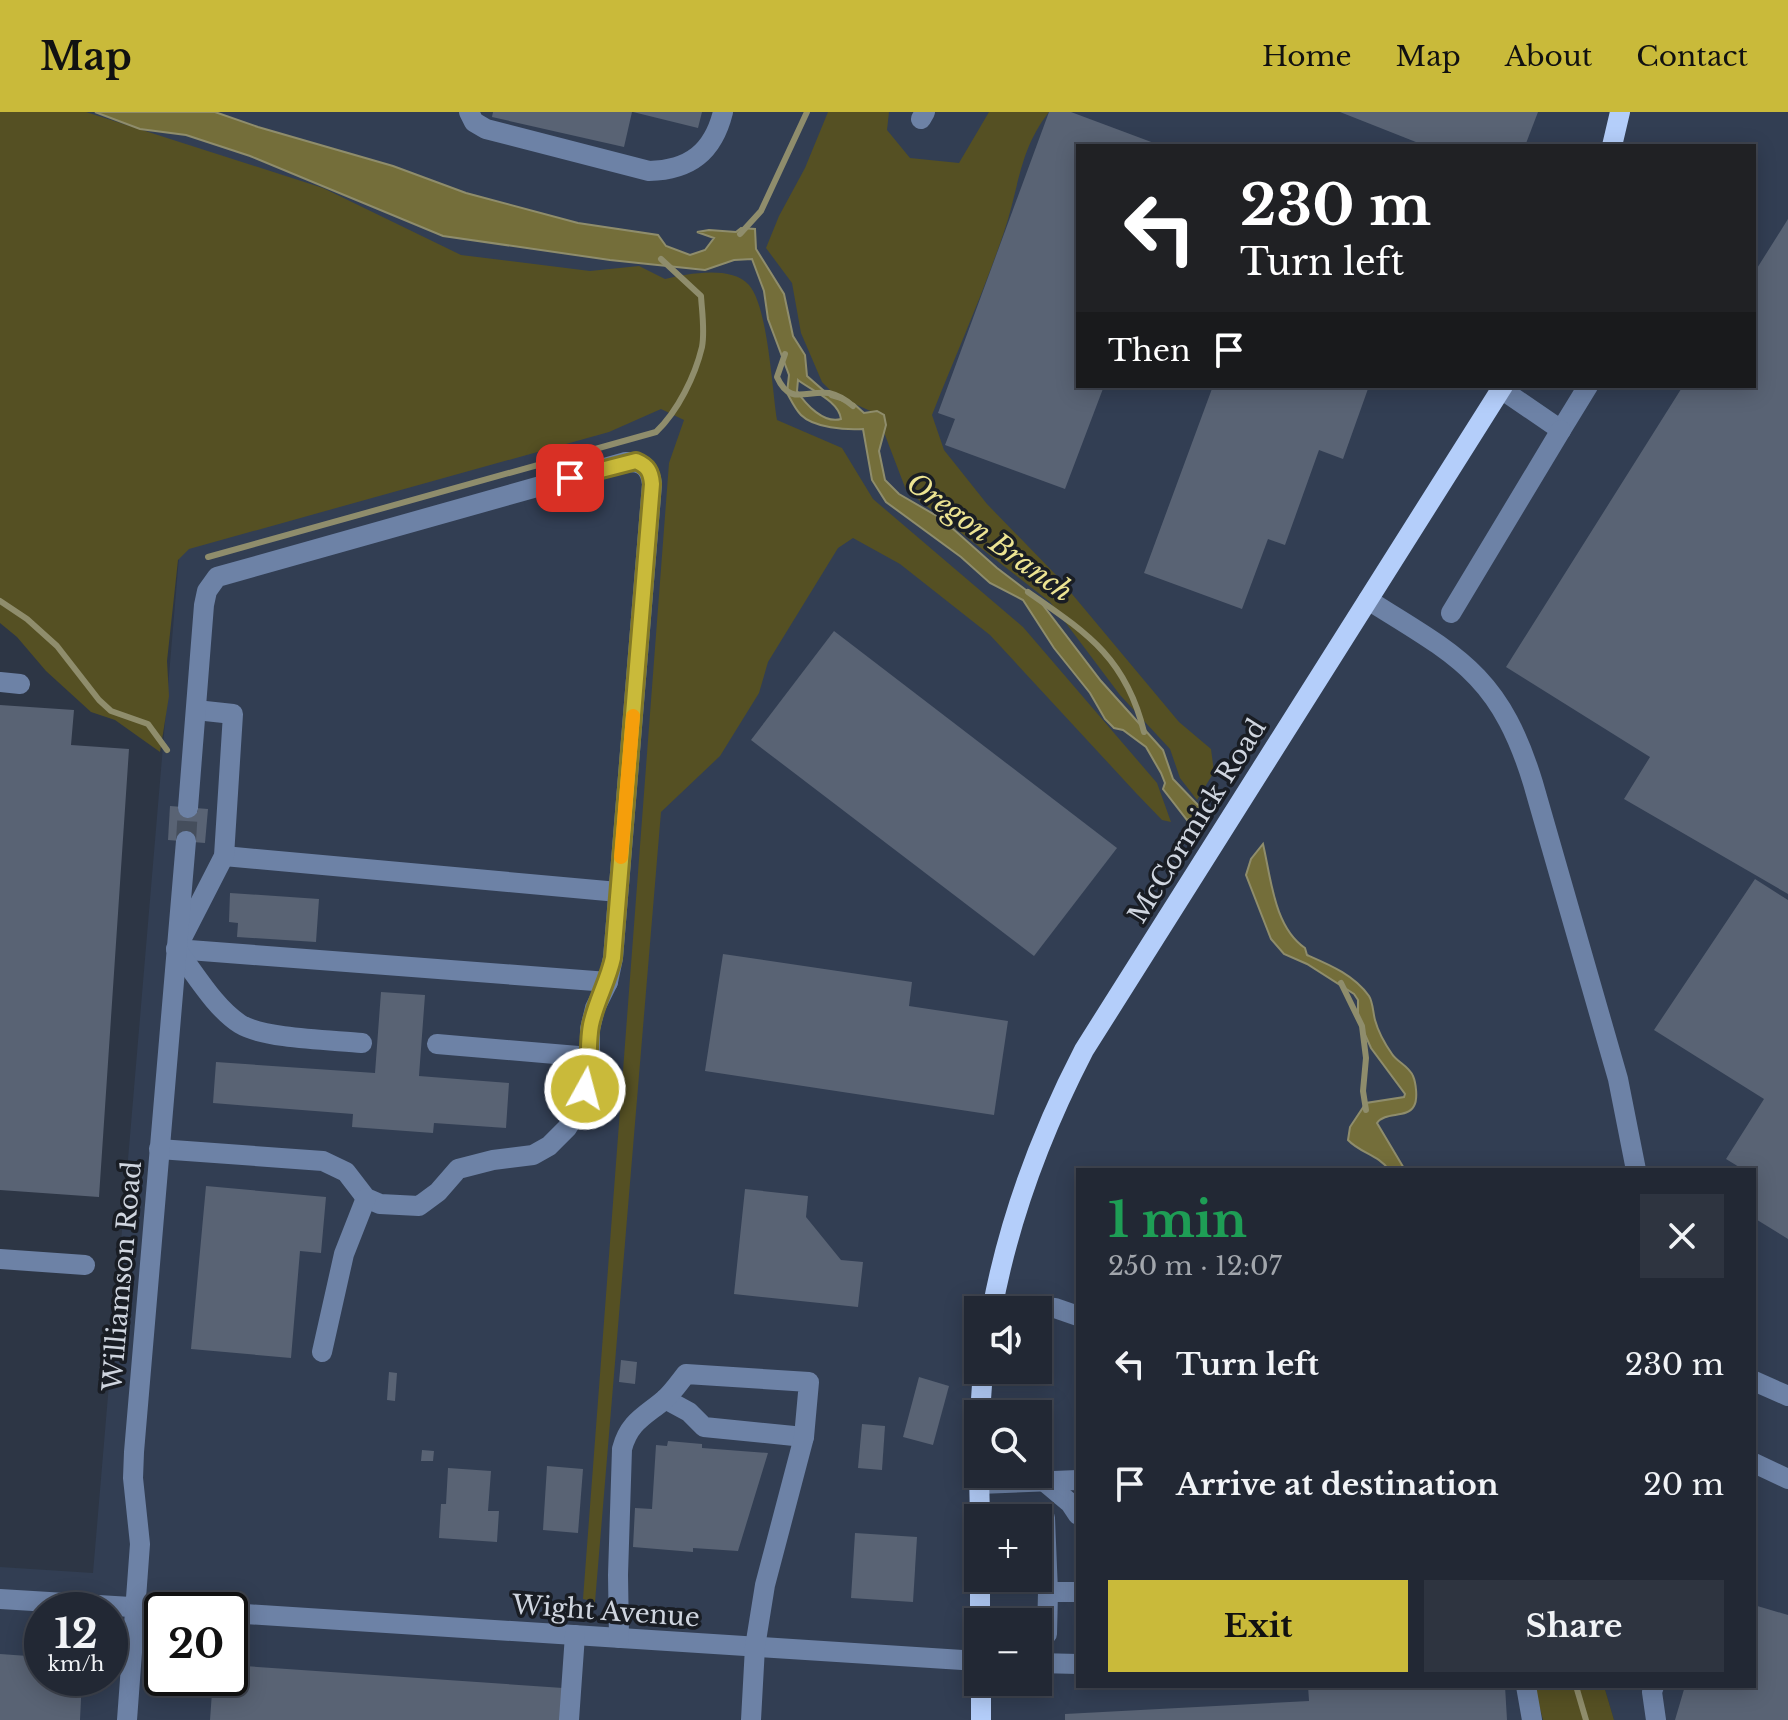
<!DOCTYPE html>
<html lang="en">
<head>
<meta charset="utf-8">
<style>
  :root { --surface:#222834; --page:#2e3440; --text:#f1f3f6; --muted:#a2a6ac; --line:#3f444f; --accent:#c9ba3a }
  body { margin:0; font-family:"Libre Baskerville",serif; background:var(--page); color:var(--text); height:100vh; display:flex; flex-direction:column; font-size:30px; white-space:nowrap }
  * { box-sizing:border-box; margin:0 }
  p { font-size:26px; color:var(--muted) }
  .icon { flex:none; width:44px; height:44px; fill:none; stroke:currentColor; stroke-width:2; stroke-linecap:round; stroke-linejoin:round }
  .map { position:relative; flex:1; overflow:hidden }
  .side { position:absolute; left:1076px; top:1056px; width:680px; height:520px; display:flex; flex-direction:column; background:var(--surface); border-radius:0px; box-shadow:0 4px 20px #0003,0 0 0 2px var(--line) }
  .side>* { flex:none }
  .top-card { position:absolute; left:1076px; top:32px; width:680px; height:244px; border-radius:0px; box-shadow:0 4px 20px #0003,0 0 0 2px var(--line); background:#202124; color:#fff; overflow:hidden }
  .tools { position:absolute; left:964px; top:1184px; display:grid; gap:16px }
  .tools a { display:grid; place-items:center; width:88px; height:88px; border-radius:0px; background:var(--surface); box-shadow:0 4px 20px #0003,0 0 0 2px var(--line); font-size:40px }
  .speed { position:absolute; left:24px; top:1480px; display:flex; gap:16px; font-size:40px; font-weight:700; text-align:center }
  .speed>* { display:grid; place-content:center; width:104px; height:104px; border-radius:50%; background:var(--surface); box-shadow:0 4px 20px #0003,0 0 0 2px var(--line); line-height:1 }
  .speed small { font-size:20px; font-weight:400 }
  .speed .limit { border:4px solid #111; border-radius:12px; background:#fff; color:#111 }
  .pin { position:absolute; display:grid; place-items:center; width:68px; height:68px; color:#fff; margin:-34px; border-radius:16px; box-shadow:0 4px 12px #0006 }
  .me { position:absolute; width:88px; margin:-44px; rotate:7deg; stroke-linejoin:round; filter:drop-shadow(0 0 6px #0008) }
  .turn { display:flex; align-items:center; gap:28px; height:168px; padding:0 32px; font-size:36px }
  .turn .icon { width:104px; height:104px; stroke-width:2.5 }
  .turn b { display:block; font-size:56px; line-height:68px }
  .then { display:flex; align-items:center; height:76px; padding:0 32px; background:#0003; gap:16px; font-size:30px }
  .round { display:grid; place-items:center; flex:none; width:84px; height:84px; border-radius:0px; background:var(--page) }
  .overview { display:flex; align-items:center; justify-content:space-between; height:136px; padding:0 32px }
  h1 { font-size:48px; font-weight:800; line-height:60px; color:#1e9e55 }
  .cta { display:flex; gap:16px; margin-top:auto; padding:16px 32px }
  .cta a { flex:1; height:92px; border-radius:0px; background:var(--accent); color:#111; font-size:32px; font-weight:800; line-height:92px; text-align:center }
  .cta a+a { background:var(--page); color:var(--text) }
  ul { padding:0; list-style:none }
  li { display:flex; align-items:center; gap:24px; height:120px; padding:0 32px }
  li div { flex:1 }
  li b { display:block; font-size:30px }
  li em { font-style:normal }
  header { display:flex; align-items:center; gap:48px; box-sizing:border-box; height:112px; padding:0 40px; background:var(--accent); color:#111 }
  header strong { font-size:38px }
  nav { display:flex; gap:44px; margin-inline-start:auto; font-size:28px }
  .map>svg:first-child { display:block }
  .built { fill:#323e53; fill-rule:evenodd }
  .green { fill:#555023 }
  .water { fill:#746e3a; stroke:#8f8d6c; stroke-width:2; fill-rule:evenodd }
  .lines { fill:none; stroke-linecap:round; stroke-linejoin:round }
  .stream { stroke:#8f8d6c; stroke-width:6 }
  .building { fill:#596374 }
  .minor-tunnel { stroke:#454e5c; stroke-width:20; stroke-dasharray:20 10; stroke-linecap:butt }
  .minor { stroke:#6d82a6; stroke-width:20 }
  .major { stroke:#b4cefa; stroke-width:20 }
  .route-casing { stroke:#837926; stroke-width:20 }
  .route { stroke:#c9ba3a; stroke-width:14 }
  .slow { stroke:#f59e0b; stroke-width:14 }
  .labels { text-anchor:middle; stroke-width:7; stroke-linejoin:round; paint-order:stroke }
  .street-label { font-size:26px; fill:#cfd5df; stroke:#191d24 }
  .water-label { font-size:28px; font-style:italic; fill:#ede492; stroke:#191d24 }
</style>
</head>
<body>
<header>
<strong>Map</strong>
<nav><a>Home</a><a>Map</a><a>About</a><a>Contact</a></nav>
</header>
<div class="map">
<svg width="1788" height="1608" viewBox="0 0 1788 1608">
  <rect width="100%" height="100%" fill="#2d3645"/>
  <path class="built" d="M0,0H1788V1608H1614L1604,1574H1754V1058H1078V1574H1534L1543,1608H0V1455L93,1461L179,445ZM1078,34H1754V274H1078ZM978,1198H1038V1258H978ZM978,1302H1038V1362H978ZM978,1406H1038V1466H978ZM42,1498H110V1566H42ZM162,1498H230V1566H162ZM978,1510H1038V1570H978Z"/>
  <g class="green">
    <path d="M0,0H86L323,76L461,143L590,159L639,154L665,167C687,162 731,153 749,173C768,195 772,277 777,308L842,336L873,387L1023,515L1157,671L1171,710L1162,708L1136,681L990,523L900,452L853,426L838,436L768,550L759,581L720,644L661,700L595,1490L583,1487L669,351L684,308L661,297L609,320L189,437L178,448L167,549L169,584L160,640L115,608L91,600L46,559L17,525L0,511Z"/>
    <path d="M828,0H889L887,18L910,46L959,51L989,0H1049C1019,38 1019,76 1004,120C983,182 956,242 932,303L944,338L987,392L1057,464L1179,610L1211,637L1214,660L1197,688L1180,666L1170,637L1120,583L1050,490L906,378L877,302L835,283L822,270L801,221L792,171L766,136L779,104L805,56Z"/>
    <path d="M1534,1574H1604L1614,1608H1543Z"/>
  </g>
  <g class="water">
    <path d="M95,0H215L258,15L393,54L466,81L578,111L658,123L666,134L690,143L705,138L714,126L697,120L709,118L736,120L741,116L755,117L756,137L784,182L793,224L805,243L807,264L831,285L854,292L864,301L877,299L884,303L886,313L879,339L885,368L899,382L942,407L997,456L1039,488L1101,569L1163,638L1173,667L1199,694L1197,704L1187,708L1163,677L1165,671L1161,661L1146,635L1123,618L1114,616L1105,607L1090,581L1054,536L1023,488L990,471L961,445L886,390L872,368L863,317C846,318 814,316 801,303C795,297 791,288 787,281L789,263L768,207L764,179L752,147L734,148L705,158L610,148L443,124L250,44L186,23L140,17ZM798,268C812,279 839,289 841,307C824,312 806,293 797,279Z"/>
    <path d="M1263,732C1271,766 1274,815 1305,836L1307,843C1330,853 1354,863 1369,884C1373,890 1373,901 1375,908C1378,919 1385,932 1392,942C1397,950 1409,954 1413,964C1416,971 1418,987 1414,994C1407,1007 1385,999 1377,1011L1405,1058H1389C1379,1043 1360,1041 1348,1028L1350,1015L1366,991L1404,985L1405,982L1371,936L1358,907V888L1354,882L1307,852L1284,842L1271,827L1246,763L1251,747Z"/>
  </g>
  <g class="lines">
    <g class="stream">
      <path d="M740,122L761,99L807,0"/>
      <path d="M785,242L777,265C790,294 806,278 829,281C838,283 846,288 853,294"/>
      <path d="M208,445L656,320C678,299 695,264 702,235C705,219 702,200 701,184L661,147"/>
      <path d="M1028,480C1087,521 1126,546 1144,620"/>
      <path d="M0,489L27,507L57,534L99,588L111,599L148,612L167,638"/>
      <path d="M1341,871L1362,914L1366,946L1363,979L1366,998"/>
      <path d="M1576,1574L1586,1608"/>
    </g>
  </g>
  <g class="building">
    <path d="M493,0H632L624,35L492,5Z"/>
    <path d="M633,0H702L698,16Z"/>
    <path d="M1049,0H1071L1162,34H1078V274H1104L1065,377L945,333L955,307L938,301Z"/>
    <path d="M1340,0H1538L1525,34H1426Z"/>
    <path d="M1788,107V782L1624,687L1650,645L1506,555L1683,274H1754V161Z"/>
    <path d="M1213,274H1369L1343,347L1319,338L1285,433L1268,427L1242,497L1144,461Z"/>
    <path d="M834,519L1117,736L1034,844L751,628Z"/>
    <path d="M0,593L74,598L71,633L129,637L99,1085L0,1078Z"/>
    <path d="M170,694L208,697L205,731L168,728Z"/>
    <path d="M1755,767L1788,788V1127L1754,1106V1058H1744L1726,1047L1764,987L1654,918Z"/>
    <path d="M230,781L319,787L316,830L237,825L238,811L229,810Z"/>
    <path d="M723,842L912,870L909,894L1008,909L994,1003L705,959Z"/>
    <path d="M381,880L425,883L419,964L509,971L506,1016L434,1011L433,1021L352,1015L353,1002L213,991L216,950L375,961Z"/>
    <path d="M206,1074L326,1085L321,1141L300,1139L291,1246L191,1237Z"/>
    <path d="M745,1077L808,1084L806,1105L841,1148L863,1150L858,1195L734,1182Z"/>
    <path d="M621,1248L637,1250L635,1272L619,1270Z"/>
    <path d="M389,1260L397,1261L395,1289L387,1288Z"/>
    <path d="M919,1265L949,1274L933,1333L903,1325Z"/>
    <path d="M862,1312L885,1314L882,1358L858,1356Z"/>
    <path d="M668,1329L702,1332V1336L768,1341L738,1439L693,1436V1440L633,1435L635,1396L652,1397L656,1333L667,1334Z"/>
    <path d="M422,1338L434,1339L433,1349H421Z"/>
    <path d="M547,1354L583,1357L578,1421L543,1418Z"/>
    <path d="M448,1356L491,1359L488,1399H499L497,1430L439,1426L441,1392H446Z"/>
    <path d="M855,1421L917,1425L913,1490L851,1486Z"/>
    <path d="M1754,1493L1788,1503V1608H1675L1685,1574H1754Z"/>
    <path d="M0,1542L42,1545V1566H82L80,1608H0Z"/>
    <path d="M230,1553L563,1576L561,1608H210L213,1566H230Z"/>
    <path d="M1308,1574H1505L1507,1608H1065V1602L1309,1589Z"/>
  </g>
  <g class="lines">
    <path class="minor-tunnel" d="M186,729L188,696"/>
    <g class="minor">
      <path d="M469,0L474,10L486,17L649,59C690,58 713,40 723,0"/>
      <path d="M921,7L925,0"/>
      <path d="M1501,277L1561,318L1588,274"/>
      <path d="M1368,488C1458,544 1500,563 1533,671L1618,967L1636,1058"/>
      <path d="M1451,501L1561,318"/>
      <path d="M0,570L20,572"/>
      <path d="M224,744L618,780"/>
      <path d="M182,826L224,744L233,602L196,598"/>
      <path d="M176,837L608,870"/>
      <path d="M176,837C195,861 214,895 240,912C264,927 332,928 362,931"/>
      <path d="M437,932L590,945"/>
      <path d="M159,1037L323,1049L346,1060L366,1086L380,1092L419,1094L438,1080L458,1057L493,1048L533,1043L549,1034L567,1016L580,995L590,958V917L595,896L608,870L613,846L652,372C650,356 643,349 626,350L217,465L207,479L204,493L188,696"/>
      <path d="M0,1147L85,1153"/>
      <path d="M993,1192L1055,1196L1078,1204"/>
      <path d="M322,1240L344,1142L366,1086"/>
      <path d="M1754,1269L1788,1284"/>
      <path d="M665,1287L689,1300L704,1315L804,1325"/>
      <path d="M1754,1351L1788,1367"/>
      <path d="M1045,1370L1070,1391L1078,1403"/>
      <path d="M979,1372L1078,1368"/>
      <path d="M1045,1406L1048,1480"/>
      <path d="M0,1487L180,1498"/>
      <path d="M230,1501L978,1549"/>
      <path d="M1047,1522L1048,1480H1078"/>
      <path d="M619,1526L618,1463L622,1337C629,1310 645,1304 664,1288C672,1281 679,1271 686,1262L809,1270L804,1325L765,1473L755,1535L751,1608"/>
      <path d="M1038,1551L1078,1552"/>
      <path d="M1526,1574L1532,1608"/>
      <path d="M1654,1574L1652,1580L1656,1608"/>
      <path d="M127,1608L140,1432L133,1366L134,1340L186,729"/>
      <path d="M569,1608L575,1523"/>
    </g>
    <g class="major">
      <path d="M1612,34L1620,0"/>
      <path d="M992,1198C1009,1106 1041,1021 1084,938L1503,274"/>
      <path d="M980,1302L983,1258"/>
      <path d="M979,1362L980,1406"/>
      <path d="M980,1466V1510"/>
      <path d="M981,1570V1608"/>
    </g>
  </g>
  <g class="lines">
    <defs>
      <path id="route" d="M570,366L636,349C648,354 651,360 652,372L613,846C608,869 596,889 591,913C587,934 591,955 585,977"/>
    </defs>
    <use href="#route" class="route-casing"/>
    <use href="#route" class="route"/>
    <path class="slow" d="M621,745L633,604"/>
  </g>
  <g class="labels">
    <g class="street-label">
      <text transform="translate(1197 709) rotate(-58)" y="9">McCormick Road</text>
      <text transform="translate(122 1164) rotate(-85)" y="9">Williamson Road</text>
      <text transform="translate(606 1499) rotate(4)" y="9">Wight Avenue</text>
    </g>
    <g class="water-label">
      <text transform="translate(990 425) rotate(36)" y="10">Oregon Branch</text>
    </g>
  </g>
</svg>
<div class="tools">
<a><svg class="icon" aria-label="sound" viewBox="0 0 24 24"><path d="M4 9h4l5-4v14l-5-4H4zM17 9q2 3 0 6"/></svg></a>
<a><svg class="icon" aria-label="search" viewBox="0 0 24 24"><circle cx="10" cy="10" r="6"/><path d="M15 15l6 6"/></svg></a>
<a>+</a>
<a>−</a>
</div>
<div class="speed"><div>12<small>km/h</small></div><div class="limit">20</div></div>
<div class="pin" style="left:570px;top:366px;background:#d93025"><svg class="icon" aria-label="arrive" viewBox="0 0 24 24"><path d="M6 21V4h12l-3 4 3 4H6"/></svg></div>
<svg class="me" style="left:585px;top:977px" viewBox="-20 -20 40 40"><circle r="17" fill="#c9ba3a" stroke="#fff" stroke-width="3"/><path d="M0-11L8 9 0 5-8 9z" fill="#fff"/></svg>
<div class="top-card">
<div class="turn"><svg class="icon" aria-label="left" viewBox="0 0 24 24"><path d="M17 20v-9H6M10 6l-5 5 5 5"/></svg><div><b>230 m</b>Turn left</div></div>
<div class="then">Then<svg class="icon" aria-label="arrive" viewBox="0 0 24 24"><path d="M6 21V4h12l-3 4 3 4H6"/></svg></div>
</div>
<section class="side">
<div class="overview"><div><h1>1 min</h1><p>250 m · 12:07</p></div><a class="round"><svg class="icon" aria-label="close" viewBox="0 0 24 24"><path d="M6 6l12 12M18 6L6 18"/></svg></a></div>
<ul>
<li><svg class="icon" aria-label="left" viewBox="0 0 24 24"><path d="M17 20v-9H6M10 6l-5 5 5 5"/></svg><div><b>Turn left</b></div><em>230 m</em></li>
<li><svg class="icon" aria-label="arrive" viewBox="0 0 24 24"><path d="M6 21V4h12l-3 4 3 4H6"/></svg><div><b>Arrive at destination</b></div><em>20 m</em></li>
</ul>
<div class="cta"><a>Exit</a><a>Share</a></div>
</section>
</div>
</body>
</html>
